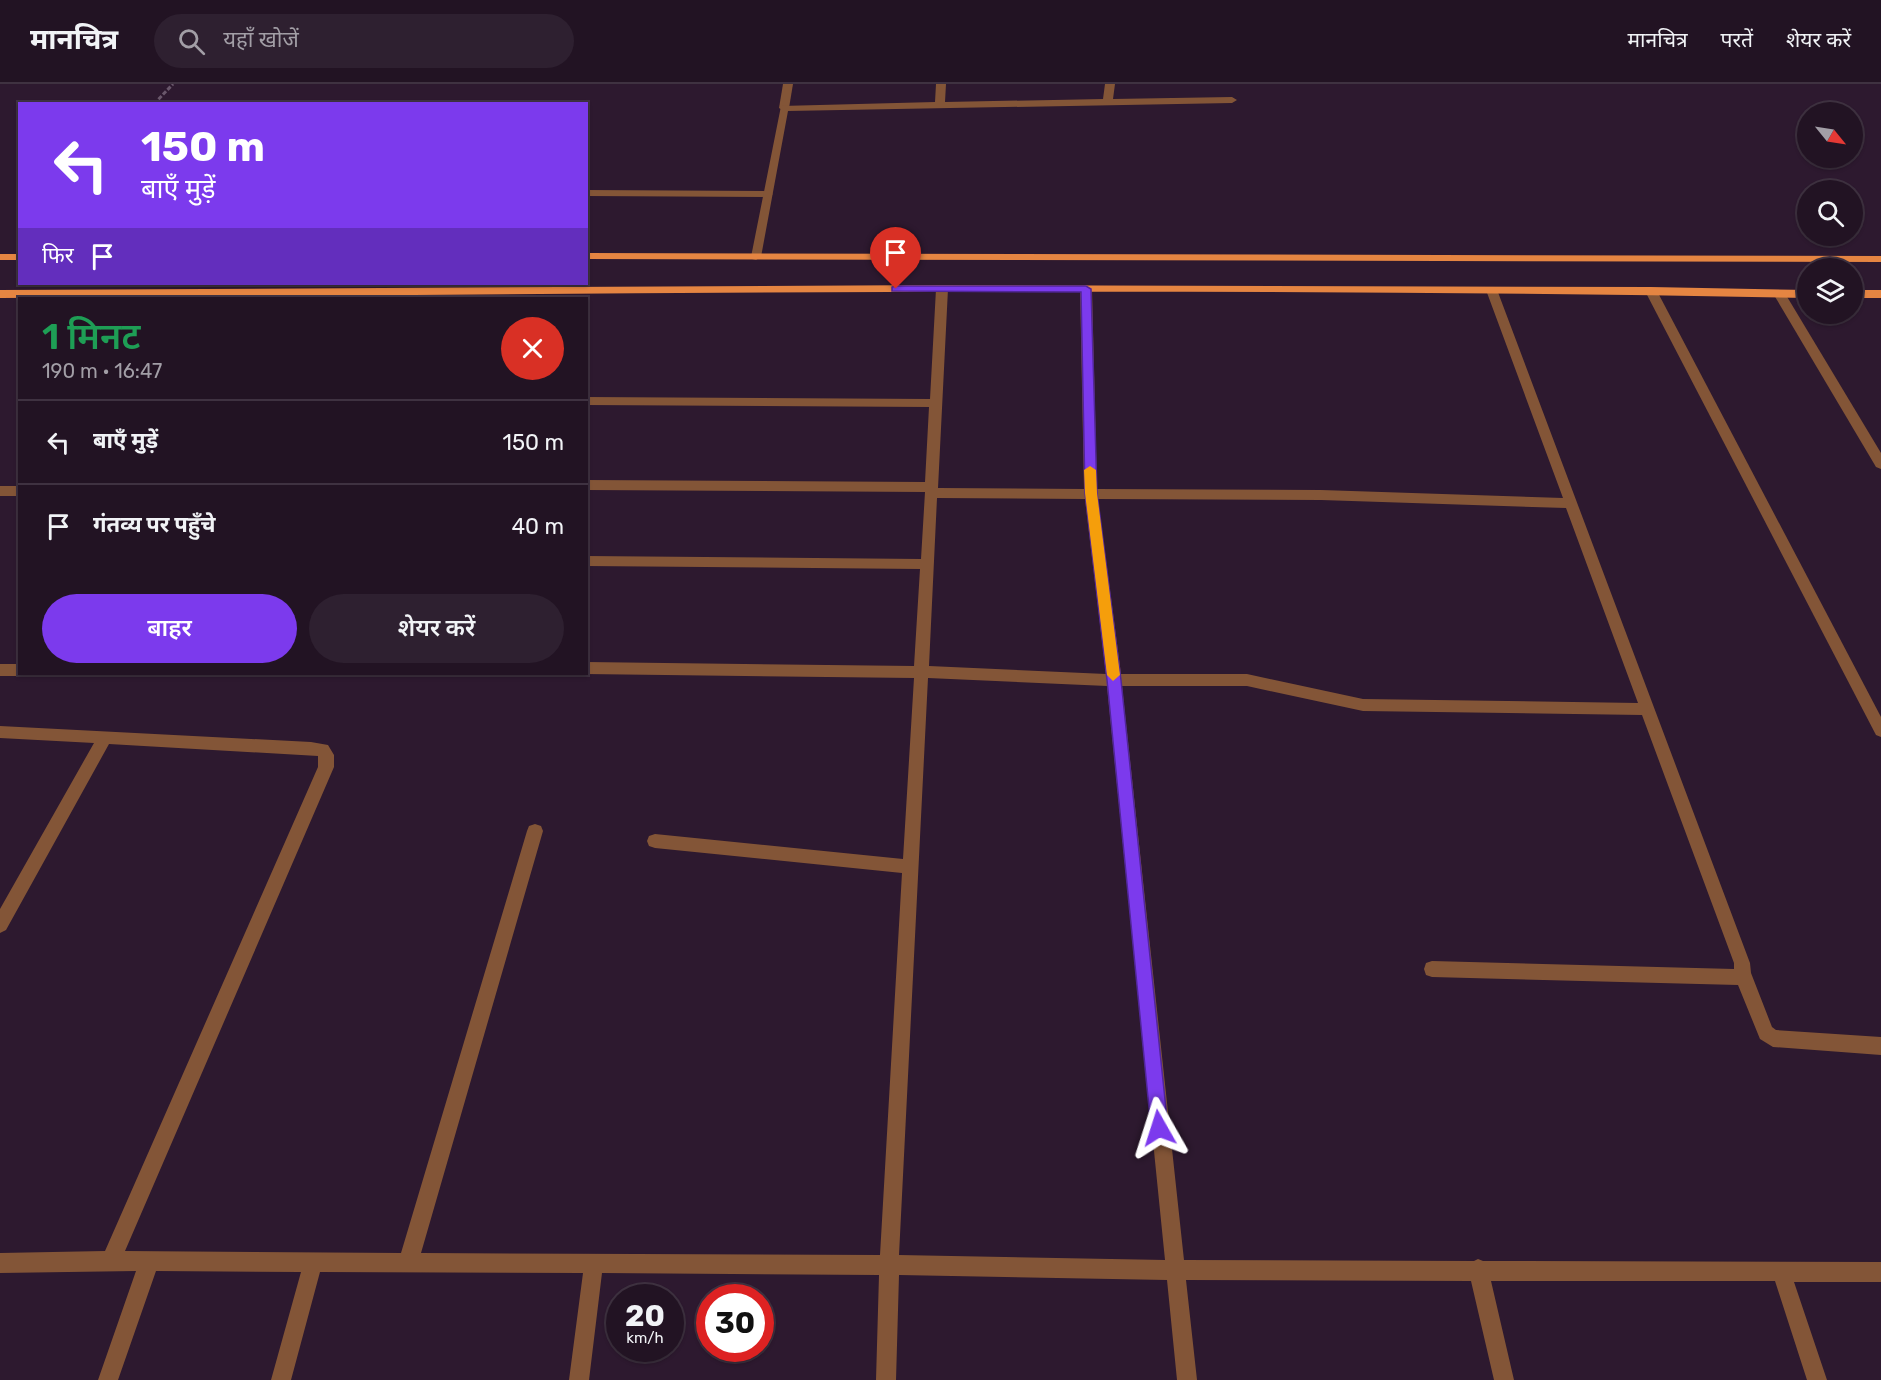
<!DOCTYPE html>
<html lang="hi">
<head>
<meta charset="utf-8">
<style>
  :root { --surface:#221323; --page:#2e2030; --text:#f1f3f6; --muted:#a29ea6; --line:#3f3241; --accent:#7c3aed }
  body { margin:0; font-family:Rubik,"Noto Sans Devanagari",sans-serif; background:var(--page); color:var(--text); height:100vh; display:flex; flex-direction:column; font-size:22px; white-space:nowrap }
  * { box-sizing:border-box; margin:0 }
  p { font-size:20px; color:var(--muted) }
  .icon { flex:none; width:33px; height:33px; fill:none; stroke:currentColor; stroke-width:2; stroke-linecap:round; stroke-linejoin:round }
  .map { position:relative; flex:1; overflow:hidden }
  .side { position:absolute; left:18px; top:213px; width:570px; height:378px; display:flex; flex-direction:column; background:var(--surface); border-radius:0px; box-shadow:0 2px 4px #0004,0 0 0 2px var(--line) }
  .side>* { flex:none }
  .top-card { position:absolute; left:18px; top:18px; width:570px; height:183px; border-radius:0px; box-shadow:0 2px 4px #0004,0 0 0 2px var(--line); background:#7c3aed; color:#fff; overflow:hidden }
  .needle { width:39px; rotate:120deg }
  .fabs { position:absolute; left:1797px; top:18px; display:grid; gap:12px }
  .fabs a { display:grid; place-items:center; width:66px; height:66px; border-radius:50%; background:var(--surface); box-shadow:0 2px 4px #0004,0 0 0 2px var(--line); font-size:30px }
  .speed { position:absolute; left:606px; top:1200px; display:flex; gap:12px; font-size:30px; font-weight:700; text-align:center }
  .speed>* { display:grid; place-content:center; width:78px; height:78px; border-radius:50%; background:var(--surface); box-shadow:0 2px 4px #0004,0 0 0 2px var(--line); line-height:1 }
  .speed small { font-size:15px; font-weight:400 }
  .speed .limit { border:9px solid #d22; background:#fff; color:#111 }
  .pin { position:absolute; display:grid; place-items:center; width:51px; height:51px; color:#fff; margin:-62px -26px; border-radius:50% 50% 50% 0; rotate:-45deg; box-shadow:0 0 6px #0007 }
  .pin .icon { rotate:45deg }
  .me { position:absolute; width:66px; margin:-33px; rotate:354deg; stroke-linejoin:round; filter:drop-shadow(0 0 4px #0008) }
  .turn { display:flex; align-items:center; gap:21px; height:126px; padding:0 24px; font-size:27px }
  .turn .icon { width:78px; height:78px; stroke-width:2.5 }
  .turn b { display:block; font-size:42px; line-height:51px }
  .then { display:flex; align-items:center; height:57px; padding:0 24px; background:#0003; gap:12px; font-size:22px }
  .round { display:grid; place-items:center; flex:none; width:63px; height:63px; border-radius:32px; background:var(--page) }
  .head { display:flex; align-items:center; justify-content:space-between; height:102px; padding:0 24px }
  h1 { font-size:36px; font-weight:600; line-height:45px; color:#1e9e55 }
  .action { display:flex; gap:12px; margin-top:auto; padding:12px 24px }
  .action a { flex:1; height:69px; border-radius:36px; background:var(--accent); color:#fff; font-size:24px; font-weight:600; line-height:69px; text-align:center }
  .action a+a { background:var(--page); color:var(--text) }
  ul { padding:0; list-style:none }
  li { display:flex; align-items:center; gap:18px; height:84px; padding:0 24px; border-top:2px solid var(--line) }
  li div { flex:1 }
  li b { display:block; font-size:22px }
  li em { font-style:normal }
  header { display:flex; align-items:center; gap:36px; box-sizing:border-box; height:84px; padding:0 30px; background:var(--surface); border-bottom:2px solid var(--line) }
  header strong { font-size:28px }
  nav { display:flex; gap:33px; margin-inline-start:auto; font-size:21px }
  .search { width:420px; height:54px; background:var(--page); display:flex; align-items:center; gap:15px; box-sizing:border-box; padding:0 21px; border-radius:33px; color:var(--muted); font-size:22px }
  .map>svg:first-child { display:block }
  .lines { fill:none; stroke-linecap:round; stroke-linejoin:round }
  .path { stroke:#69576b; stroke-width:3; stroke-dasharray:4.5 2; stroke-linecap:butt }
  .lane { fill:#835537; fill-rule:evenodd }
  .street { fill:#835537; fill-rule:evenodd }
  .primary { fill:#e58542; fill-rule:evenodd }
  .route { fill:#7c3aed; stroke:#51269a; stroke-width:1.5 }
  .slow { fill:#f59e0b }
</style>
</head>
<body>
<header>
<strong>मानचित्र</strong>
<div class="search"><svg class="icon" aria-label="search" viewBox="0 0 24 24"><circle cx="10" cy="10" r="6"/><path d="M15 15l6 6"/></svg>यहाँ खोजें</div>
<nav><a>मानचित्र</a><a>परतें</a><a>शेयर करें</a></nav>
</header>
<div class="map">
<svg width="1881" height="1296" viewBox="0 0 1881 1296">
  <rect width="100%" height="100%" fill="#2d192f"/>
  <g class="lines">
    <path class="path" d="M154,20L173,0"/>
    <g class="lane">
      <path d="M783,0H793L789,24L784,27L779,24Z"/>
      <path d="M586,106L768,107L773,110L768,113L586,112Z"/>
    </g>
    <g class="street">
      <path d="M936,0H946L945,18L1103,15L1105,0H1115L1113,15L1232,13L1237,16L1232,19L788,27L761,173L756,176L752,175L751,173L781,22L935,18Z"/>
      <path d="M942,201L948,205L938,404L1084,405L1080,205L1086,201L1092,205L1097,405L1321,406L1563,414L1486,206L1488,203H1496L1750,879L1751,889L1772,943L1776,946L1881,953V971L1773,963L1760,955L1738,901L1432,893L1426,891L1424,885L1426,879L1432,877L1734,885V879L1642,631L1363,627L1247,602H1122L1184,1176L1474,1177L1478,1175L1483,1177L1881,1178V1198H1794L1827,1296H1807L1775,1197H1491L1514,1296H1494L1471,1197L1186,1196L1197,1296H1177L1167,1196L899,1191L896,1296H876L879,1191L602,1189L589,1296H569L583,1189L320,1188L291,1296H271L301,1188L156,1187L118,1296H98L136,1187L0,1189V1169L105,1167L318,683V672L109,660L6,846L0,849V825L94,659L0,654V642L311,658L328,661L334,671V683L125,1167L401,1169L527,747L529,742L535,740L541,742L543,747L421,1169L880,1171L902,789L655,764L649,762L647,757L649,752L655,750L903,775L914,594L585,590L586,578L914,582L920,485L586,482V472L921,475L925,408L586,406V396L925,398L929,323L586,321V313L930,315L936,205ZM937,414L1085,415L1106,590L929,582ZM1098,415L1321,416L1566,424L1638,619L1363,615L1247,590H1121ZM928,594L1107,602L1165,1176L899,1171Z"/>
      <path d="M1651,203L1657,207L1881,633V653L1876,651L1645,207Z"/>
      <path d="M1780,207L1786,211L1881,369V385L1876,383L1774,211Z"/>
      <rect x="0" y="402" width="20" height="10"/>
      <path d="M0,580H20V590H25L20,592H0Z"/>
    </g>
    <g class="primary">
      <path d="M586,169L1881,172V178L586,175Z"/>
      <rect x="0" y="170" width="20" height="6"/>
      <path d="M942,201L1651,203L1808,206V214C1205,202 602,210 0,214V206Z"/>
      <rect x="1852" y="206" width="29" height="8"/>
    </g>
  </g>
  <path class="route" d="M896,202H1086L1091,205L1097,409L1121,596L1168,1044L1165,1050L1159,1053L1153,1050L1151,1044L1107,596L1085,409L1081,208L892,207V203Z"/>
  <path class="slow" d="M1090,382L1096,386L1097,409L1120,591L1113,597L1107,591L1085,409L1084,386Z"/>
</svg>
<div class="fabs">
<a><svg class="needle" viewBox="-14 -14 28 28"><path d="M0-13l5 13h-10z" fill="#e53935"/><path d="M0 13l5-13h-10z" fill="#a29ea6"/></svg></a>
<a><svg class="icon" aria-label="search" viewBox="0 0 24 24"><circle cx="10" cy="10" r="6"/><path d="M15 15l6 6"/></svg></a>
<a><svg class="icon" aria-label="layers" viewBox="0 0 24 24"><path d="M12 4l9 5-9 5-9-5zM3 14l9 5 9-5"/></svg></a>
</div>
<div class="speed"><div>20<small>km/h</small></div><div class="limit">30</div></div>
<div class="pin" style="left:896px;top:205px;background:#d93025"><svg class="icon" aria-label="arrive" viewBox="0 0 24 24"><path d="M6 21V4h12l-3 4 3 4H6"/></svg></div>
<svg class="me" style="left:1159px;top:1044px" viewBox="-20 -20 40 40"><path d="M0-17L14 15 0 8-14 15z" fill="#7c3aed" stroke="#fff" stroke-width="4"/></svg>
<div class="top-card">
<div class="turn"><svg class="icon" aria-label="left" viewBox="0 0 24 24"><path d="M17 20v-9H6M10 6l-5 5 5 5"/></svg><div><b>150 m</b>बाएँ मुड़ें</div></div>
<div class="then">फिर<svg class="icon" aria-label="arrive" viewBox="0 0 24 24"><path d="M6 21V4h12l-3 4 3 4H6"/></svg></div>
</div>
<section class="side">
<div class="head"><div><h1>1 मिनट</h1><p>190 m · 16:47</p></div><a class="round" style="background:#d93025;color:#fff"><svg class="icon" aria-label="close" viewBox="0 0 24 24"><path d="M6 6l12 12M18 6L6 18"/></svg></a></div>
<ul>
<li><svg class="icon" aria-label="left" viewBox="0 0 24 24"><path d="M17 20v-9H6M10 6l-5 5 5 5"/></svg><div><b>बाएँ मुड़ें</b></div><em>150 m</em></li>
<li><svg class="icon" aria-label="arrive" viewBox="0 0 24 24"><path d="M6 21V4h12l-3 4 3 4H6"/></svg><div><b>गंतव्य पर पहुँचे</b></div><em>40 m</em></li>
</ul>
<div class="action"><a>बाहर</a><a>शेयर करें</a></div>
</section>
</div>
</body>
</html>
